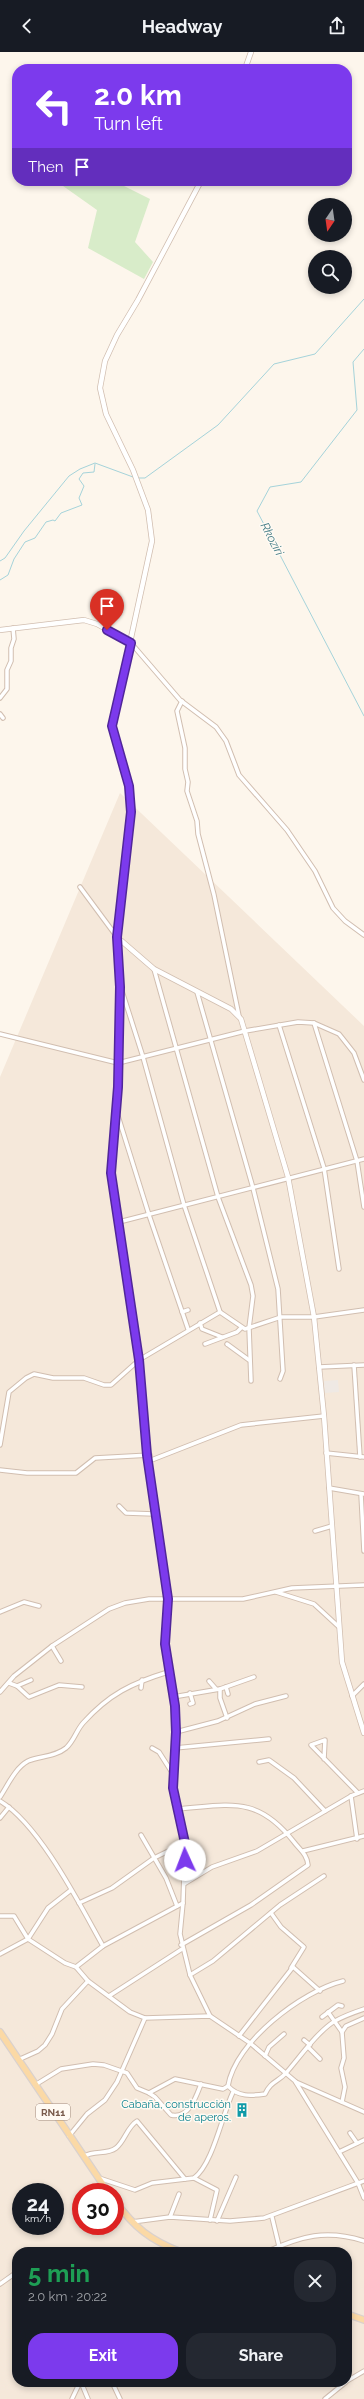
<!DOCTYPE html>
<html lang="en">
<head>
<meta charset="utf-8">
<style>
  :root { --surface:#171b24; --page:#242831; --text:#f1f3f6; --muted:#9ea1a6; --accent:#7c3aed }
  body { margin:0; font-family:Raleway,sans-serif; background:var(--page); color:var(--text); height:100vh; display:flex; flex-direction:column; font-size:15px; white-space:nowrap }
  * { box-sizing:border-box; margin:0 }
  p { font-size:13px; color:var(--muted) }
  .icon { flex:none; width:22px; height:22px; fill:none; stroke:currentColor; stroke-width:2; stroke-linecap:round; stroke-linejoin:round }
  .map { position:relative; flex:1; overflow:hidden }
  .drawer { position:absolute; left:12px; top:2195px; width:340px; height:140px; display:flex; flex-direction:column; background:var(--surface); border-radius:16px; box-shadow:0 2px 6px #0003 }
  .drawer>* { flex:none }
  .top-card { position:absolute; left:12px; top:12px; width:340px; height:122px; border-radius:16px; box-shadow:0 2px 6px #0003; background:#7c3aed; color:#fff; overflow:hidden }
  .needle { width:26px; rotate:193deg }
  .tools { position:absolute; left:308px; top:146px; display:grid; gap:8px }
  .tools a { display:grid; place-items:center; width:44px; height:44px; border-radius:50%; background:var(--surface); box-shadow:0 2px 6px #0003; font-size:20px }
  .speed { position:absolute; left:12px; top:2131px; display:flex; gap:8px; font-size:20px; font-weight:700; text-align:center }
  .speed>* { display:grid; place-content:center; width:52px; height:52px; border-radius:50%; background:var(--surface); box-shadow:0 2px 6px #0003; line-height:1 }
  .speed small { font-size:10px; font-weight:400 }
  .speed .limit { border:6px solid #d22; background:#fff; color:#111 }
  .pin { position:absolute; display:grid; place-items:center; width:34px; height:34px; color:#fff; margin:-41px -17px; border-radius:50% 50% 50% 0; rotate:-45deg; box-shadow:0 0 4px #0007 }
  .pin .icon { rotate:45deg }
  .me { position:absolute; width:44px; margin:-22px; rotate:358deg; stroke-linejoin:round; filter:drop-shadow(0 0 3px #0008) }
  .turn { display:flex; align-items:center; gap:14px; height:84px; padding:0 16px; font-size:18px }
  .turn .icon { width:52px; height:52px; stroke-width:2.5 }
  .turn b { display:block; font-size:28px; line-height:34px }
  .then { display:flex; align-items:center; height:38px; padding:0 16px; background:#0003; gap:8px; font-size:15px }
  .round { display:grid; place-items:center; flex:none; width:42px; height:42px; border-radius:16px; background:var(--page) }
  .head { display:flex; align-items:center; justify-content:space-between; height:68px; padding:0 16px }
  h1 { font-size:24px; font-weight:700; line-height:30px; color:#1e9e55 }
  .action { display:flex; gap:8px; margin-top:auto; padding:8px 16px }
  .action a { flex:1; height:46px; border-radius:16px; background:var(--accent); color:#fff; font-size:16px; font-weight:700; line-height:46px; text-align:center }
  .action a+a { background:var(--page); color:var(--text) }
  header { display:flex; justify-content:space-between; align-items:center; height:52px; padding:0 16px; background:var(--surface); font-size:18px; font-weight:700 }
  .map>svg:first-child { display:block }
  .residential { fill:#f5e8da; fill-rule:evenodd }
  .industrial { fill:#efe9e4 }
  .green { fill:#d8ecc9 }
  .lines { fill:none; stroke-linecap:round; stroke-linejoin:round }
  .stream { stroke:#a5d3da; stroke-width:1 }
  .minor-casing { stroke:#d1beb0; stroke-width:5.5 }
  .tertiary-casing { stroke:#d1beb0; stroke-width:6 }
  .primary-casing { stroke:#dad1cd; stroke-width:8 }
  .minor { stroke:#fff; stroke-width:3.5 }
  .tertiary { stroke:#fff; stroke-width:4.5 }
  .primary { stroke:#fbd9a5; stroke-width:5.5 }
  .route-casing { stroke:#51269a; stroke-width:10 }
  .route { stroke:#7c3aed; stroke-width:7 }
  .labels { text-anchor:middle; stroke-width:3; stroke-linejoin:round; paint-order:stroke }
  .shield { fill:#fffaf3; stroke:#a28b7f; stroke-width:1 }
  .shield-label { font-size:10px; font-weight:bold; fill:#7a5c4d }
  .culture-label { font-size:11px; fill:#0d838f; stroke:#fffaf3; text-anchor:end }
  .water-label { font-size:12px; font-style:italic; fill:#437c86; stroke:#fffaf3 }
</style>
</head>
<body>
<header><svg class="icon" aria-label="back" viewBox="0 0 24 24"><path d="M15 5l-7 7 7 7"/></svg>Headway<svg class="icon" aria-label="share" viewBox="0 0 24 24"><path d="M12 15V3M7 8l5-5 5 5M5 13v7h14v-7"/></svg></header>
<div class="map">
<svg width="364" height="2347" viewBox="0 0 364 2347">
  <rect width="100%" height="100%" fill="#fdf6ec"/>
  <path class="residential" d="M120,741L364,974V2347H0V1025ZM21,2140H55V2174H21ZM81,2140H115V2174H81ZM17,2200H347V2330H17Z"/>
  <path class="industrial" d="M338,1328L339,1340L325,1341L324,1329Z"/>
  <path class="green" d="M56,129H114L150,147L135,190L153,210L144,227L88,196L97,158Z"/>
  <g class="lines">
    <g class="stream">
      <path d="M364,297L353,310L357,358L301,430L270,435L257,459L364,664"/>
      <path d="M138,426H145L218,373L274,312L315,302L364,247"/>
      <path d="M0,509L5,506L24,479L69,424L80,417L95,411L133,425"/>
      <path d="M0,528L8,523L14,507L25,490L35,486L46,470L53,468L55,469L61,461L82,453L79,446L84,434L79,427L83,421L94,420L95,412"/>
    </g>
    <defs>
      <g id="minor">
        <path d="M131,591L180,648L216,675L226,689L239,723L287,778L315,819L333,856L345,869L364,883"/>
        <path d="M0,646L7,637V618L11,609V596L14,587L13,576"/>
        <path d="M182,649L177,659L185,696V717L188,730L187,739L197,769L198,782L214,843L239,964"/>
        <path d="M0,662L3,666"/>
        <path d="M80,835L117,885L120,935L118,1035L111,1121L139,1308L147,1403L167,1547L165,1592L175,1654L176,1680L173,1736L185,1791L183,1851L180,1882L190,1923L210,1964"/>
        <path d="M154,917L218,1145L251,1233L253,1244L249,1276L251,1329"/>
        <path d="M121,936L143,1005L184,1153L220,1260L245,1277L281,1265H314L364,1258"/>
        <path d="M197,940L253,1136L278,1237L283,1319L280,1327"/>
        <path d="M314,971L357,1109L364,1155"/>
        <path d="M279,973L324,1116L339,1217"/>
        <path d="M0,982L118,1011L245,979L298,970L314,971L339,982L343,987L354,1001L364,1028"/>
        <path d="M118,1064L149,1163L188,1277"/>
        <path d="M119,1170L364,1107"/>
        <path d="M182,1260L188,1258"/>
        <path d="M200,1271L202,1277L222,1285"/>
        <path d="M205,1292L237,1280L241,1276"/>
        <path d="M227,1292L249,1308"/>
        <path d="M354,1313L360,1405"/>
        <path d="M319,1315L364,1313"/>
        <path d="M0,1393L9,1340L26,1326L34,1322L53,1326H84L104,1333H111L139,1308L220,1260"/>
        <path d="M326,1401L364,1405"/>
        <path d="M149,1409L241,1373L324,1364"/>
        <path d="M0,1418L27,1421H76L95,1406L150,1403"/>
        <path d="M329,1436L364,1442"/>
        <path d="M361,1442L364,1499"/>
        <path d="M119,1454L126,1461L154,1462"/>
        <path d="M315,1479L332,1474"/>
        <path d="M276,1540L314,1552L339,1575"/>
        <path d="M0,1560L24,1550L39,1554"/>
        <path d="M52,1594L61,1609"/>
        <path d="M209,1629L216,1637"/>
        <path d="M9,1631L17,1634L31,1628"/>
        <path d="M17,1634L29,1645L59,1633L82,1635"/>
        <path d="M226,1635L228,1642"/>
        <path d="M141,1636L142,1628"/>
        <path d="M220,1637V1646L227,1666"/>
        <path d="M0,1640L14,1624L52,1594L109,1557L125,1551L149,1547H243L292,1536L364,1533"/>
        <path d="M352,1644L364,1632"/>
        <path d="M173,1645L220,1637L254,1625"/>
        <path d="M190,1652L193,1651L190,1641"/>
        <path d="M176,1680L218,1669L255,1652L286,1644"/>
        <path d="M152,1696L159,1700L173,1722"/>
        <path d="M175,1696L269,1687"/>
        <path d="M324,1707L325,1688L311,1693L358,1741"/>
        <path d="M259,1710L269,1708L294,1726L325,1759"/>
        <path d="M351,1744L357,1787"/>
        <path d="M0,1745C8,1733 15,1716 28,1709C40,1704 55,1705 66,1696C74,1689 76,1679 83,1671C109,1642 132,1631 168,1620"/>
        <path d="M0,1749C40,1773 80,1853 103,1894"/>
        <path d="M177,1757C230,1753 257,1743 294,1790C300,1798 307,1802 308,1813L251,1853L181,1893"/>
        <path d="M0,1766L9,1755"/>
        <path d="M141,1783L166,1826L177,1854"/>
        <path d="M303,1799L364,1784"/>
        <path d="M184,1832L212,1815L257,1799L351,1744L364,1739"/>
        <path d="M79,1851L112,1836L154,1806L185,1791"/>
        <path d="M271,1861L281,1875L304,1895L291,1916"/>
        <path d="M0,1864H14L28,1887L65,1911L76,1915L88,1929L130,1960L145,1966L210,1964L250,1991L295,2029L358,2131L364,2146"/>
        <path d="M0,1902L28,1887L48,1856L71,1838"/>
        <path d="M76,1915L103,1894L183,1851"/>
        <path d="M190,1923L213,1909L280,1853L324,1824"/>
        <path d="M343,1929C302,1939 235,1990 228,2034C238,2045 251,2044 265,2042C271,2029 278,2030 286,2021C300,2005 318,1979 335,1969C344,1964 355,1960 364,1957"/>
        <path d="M109,1944L182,1897"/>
        <path d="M328,1960L342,1980L344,2006L341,2016L345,2035L342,2050"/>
        <path d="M322,1965L338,1953L342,1954"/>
        <path d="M342,1980L346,1974L364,1966"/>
        <path d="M239,1984L293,1915L320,1939"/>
        <path d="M304,1988L310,1993"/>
        <path d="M308,1995L320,2007"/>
        <path d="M265,2004L269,1995L284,1982"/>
        <path d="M18,2008L38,1999L45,1993L52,1982L62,1957L88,1929"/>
        <path d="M296,2030L364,2060"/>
        <path d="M35,2033L61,2017L93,2012L104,2013L127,2021L137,2036L149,2041L175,2027L223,2037L228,2034"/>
        <path d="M149,2041L155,2045L171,2063C189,2067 196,2045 201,2032"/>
        <path d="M350,2081L357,2091"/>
        <path d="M69,2084L87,2062L105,2048L117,2030L145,1966"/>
        <path d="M339,2100L364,2088"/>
        <path d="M84,2104C95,2098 107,2103 116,2096C125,2089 127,2075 137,2069L185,2127"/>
        <path d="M99,2126L135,2138L152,2131L194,2126C213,2112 222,2063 233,2040"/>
        <path d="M194,2126L217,2138L210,2168"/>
        <path d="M170,2165L179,2142"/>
        <path d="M272,2165L279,2194"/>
        <path d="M217,2169L236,2125"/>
        <path d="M132,2170L170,2165L230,2169L264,2166L364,2129"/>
        <path d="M266,2200C301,2184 326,2177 364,2189"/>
        <path d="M0,2232L17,2220"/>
        <path d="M347,2329L364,2319"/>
        <path d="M81,2330L88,2347"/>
        <path d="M112,2330L120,2347"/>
        <path d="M72,2347L80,2330"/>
        <path d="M325,2347L346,2330"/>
      </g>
      <g id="tertiary">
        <path d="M245,17L251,0"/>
        <path d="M201,129L138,248L117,283L105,309L100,336L106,362L133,418L148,458L152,489L113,669V677L131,746L117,885L154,917L231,957L241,967L288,1125L314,1265L324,1364L342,1610L364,1681"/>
        <path d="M0,578L84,568L97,572L131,591"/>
      </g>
      <g id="primary">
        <path d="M0,1980L108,2140"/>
        <path d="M115,2149C135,2176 150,2188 181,2200"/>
        <path d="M347,2262L364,2268"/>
      </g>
    </defs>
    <use href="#minor" class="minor-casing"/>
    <use href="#tertiary" class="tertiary-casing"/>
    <use href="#primary" class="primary-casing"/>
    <use href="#minor" class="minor"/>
    <use href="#tertiary" class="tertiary"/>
    <use href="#primary" class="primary"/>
  </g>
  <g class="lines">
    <defs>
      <path id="route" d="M107,578L131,591L112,674L129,734L131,760L117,885L120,935L118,1035L111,1121L139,1308L147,1403L168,1547L165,1592L175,1654L176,1680L173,1736L185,1791V1808"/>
    </defs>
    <use href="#route" class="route-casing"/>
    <use href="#route" class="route"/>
  </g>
  <defs>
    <symbol id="building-bare" viewBox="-9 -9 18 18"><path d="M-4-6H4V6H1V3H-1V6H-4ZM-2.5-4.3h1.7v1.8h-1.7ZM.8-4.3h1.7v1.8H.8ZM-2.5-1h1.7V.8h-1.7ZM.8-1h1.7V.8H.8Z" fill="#0f9aa8" stroke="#fffaf3" stroke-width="2.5" paint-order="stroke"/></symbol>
  </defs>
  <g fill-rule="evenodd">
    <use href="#building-bare" x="232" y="2048" width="20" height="20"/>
  </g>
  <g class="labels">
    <rect class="shield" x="36" y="2052" width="34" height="16" rx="3"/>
    <g class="shield-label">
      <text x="53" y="2064">RN11</text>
    </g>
    <g class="culture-label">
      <text x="231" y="2056">Cabaña, construcción<tspan x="231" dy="13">de aperos.</tspan></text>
    </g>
    <g class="water-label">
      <text transform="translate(272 487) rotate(62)" y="4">Rkoziri</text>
    </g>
  </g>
</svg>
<div class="tools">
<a><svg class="needle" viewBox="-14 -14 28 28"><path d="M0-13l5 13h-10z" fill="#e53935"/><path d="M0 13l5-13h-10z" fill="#9ea1a6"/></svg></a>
<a><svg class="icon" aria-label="search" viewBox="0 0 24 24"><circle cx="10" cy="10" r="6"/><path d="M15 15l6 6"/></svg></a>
</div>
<div class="speed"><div>24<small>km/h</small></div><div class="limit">30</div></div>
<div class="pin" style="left:107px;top:578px;background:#d93025"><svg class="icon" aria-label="arrive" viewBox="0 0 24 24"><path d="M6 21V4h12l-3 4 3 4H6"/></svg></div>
<svg class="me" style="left:185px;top:1808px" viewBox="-20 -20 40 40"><circle r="19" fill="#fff"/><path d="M0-13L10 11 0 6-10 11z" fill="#7c3aed"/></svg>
<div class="top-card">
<div class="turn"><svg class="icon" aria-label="left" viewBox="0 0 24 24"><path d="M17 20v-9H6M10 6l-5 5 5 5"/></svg><div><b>2.0 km</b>Turn left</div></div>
<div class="then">Then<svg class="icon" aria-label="arrive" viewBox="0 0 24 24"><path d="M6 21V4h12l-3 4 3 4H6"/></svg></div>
</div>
<section class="drawer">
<div class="head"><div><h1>5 min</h1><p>2.0 km · 20:22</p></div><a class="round"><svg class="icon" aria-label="close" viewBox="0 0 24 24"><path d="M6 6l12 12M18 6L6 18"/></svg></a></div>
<div class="action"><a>Exit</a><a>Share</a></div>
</section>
</div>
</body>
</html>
